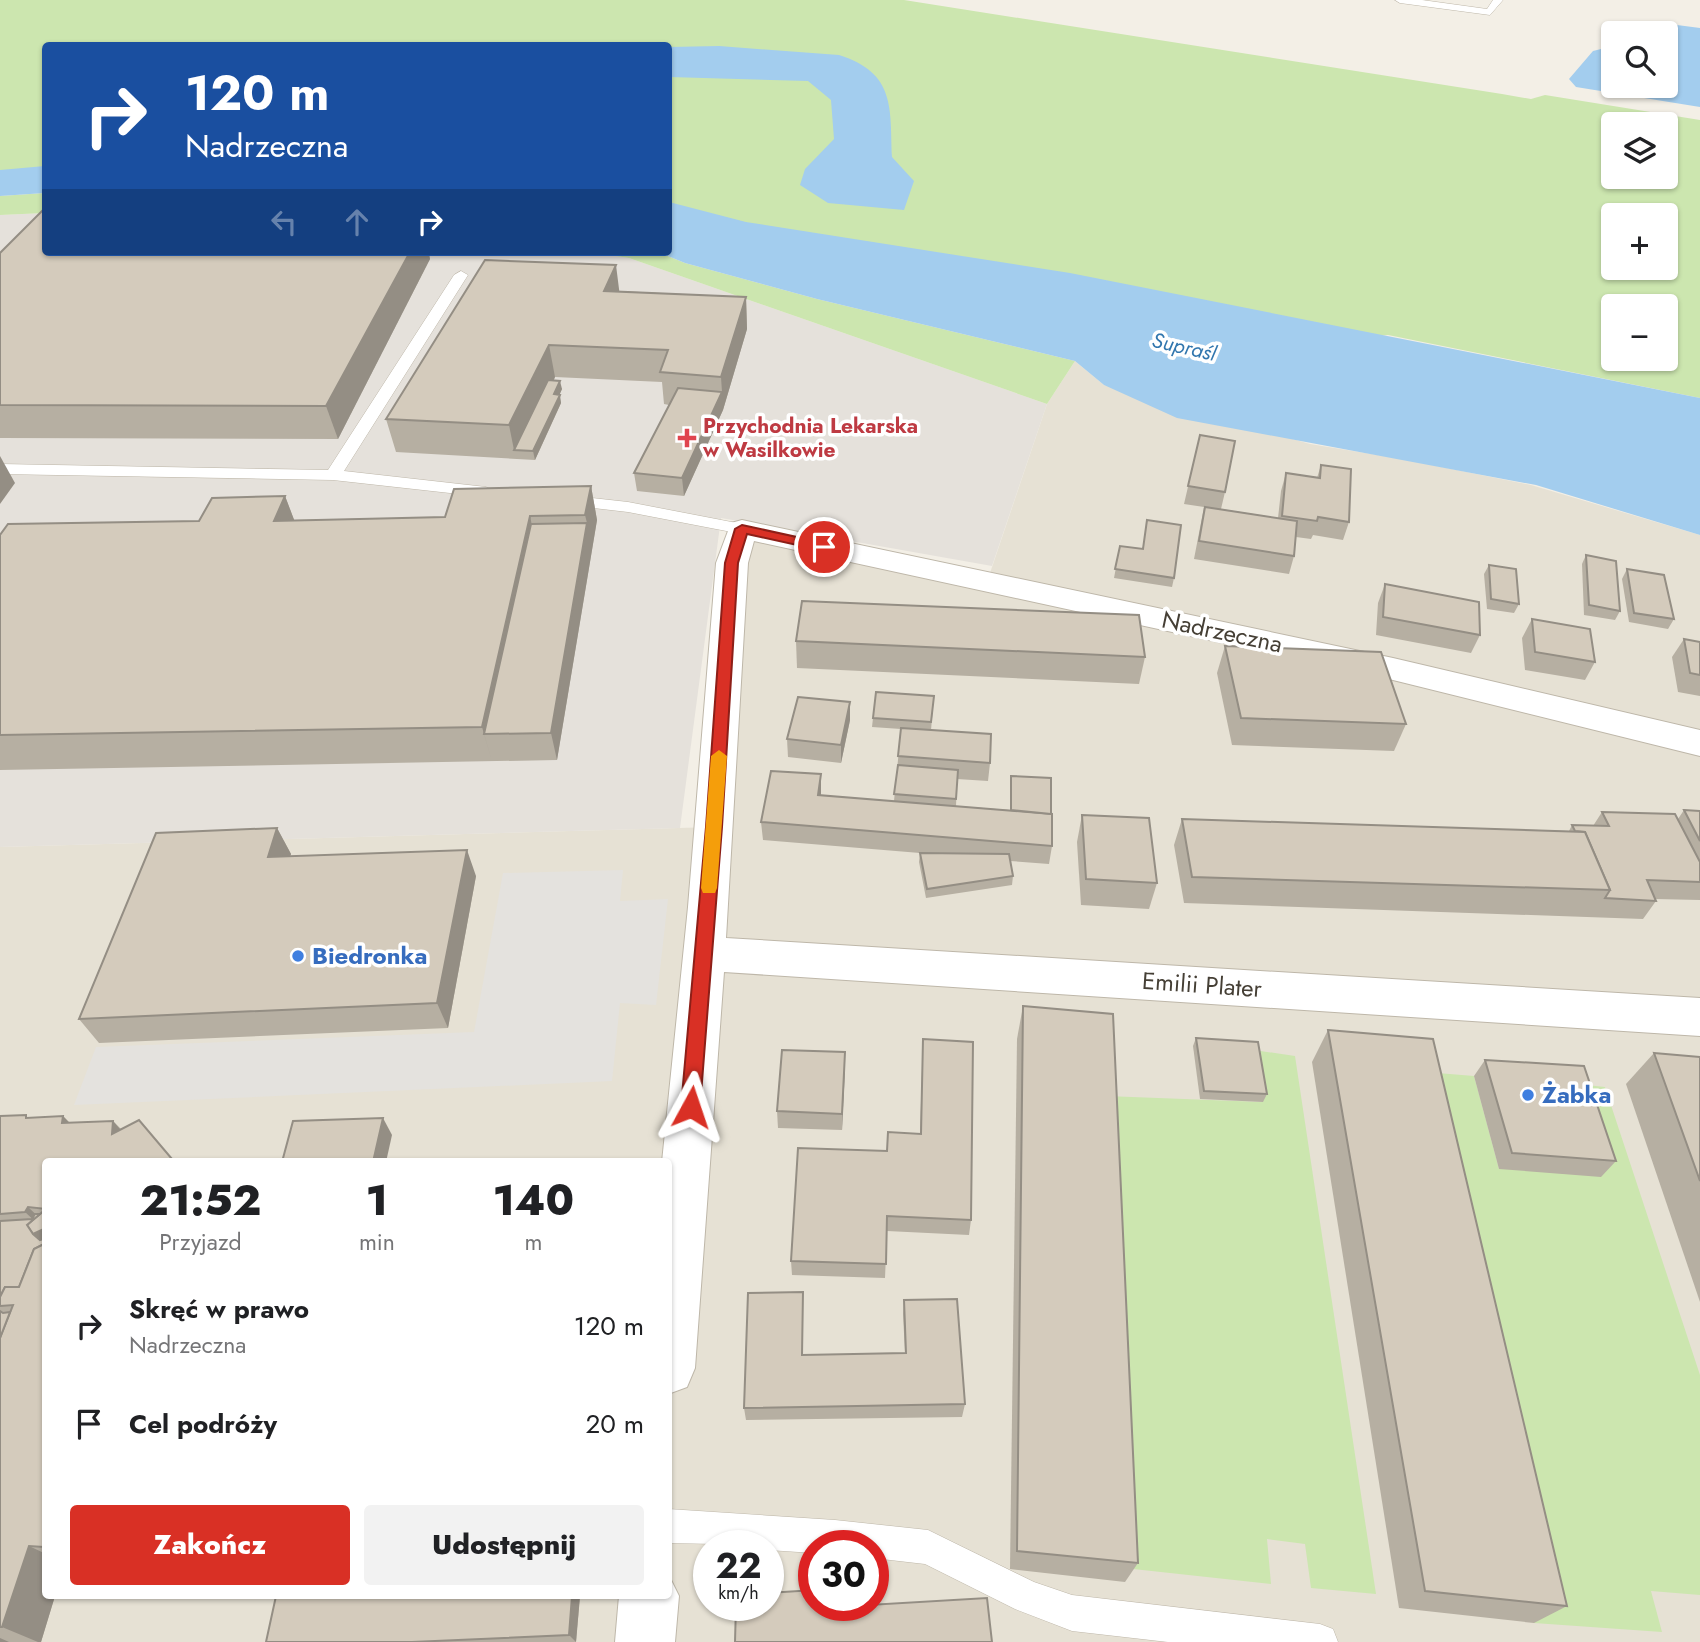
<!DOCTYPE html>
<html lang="pl">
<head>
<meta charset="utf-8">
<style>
  :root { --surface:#fff; --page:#f2f2f2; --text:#202124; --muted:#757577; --accent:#d93025 }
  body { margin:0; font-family:Jost,sans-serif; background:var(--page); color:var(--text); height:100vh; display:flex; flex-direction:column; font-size:26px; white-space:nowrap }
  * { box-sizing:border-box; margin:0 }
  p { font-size:23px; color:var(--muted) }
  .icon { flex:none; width:38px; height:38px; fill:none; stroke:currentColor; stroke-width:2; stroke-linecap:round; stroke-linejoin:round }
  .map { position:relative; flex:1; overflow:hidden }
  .side { position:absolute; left:42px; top:1158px; width:630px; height:441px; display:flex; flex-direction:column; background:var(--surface); border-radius:7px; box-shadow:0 2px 5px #0004 }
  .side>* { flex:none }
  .hud { position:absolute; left:42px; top:42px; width:630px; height:214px; border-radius:7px; box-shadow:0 2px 5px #0004; background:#1a4fa0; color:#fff; overflow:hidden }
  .controls { position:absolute; left:1601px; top:21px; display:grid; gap:14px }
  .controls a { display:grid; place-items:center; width:77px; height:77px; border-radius:7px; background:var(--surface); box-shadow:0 2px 5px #0004; font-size:35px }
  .speed { position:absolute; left:693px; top:1530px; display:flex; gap:14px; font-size:35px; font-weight:700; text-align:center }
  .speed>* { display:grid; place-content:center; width:91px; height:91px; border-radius:50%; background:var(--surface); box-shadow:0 2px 5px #0004; line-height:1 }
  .speed small { font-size:18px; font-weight:400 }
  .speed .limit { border:10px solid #d22; background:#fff; color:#111 }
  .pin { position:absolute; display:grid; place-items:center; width:60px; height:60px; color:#fff; margin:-30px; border:4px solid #fff; border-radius:50%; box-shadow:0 2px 7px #0007 }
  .me { position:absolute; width:77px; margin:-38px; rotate:5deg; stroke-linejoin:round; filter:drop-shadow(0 0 5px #0008) }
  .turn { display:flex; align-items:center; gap:24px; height:147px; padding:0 28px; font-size:32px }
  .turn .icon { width:91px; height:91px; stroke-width:2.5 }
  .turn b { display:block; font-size:49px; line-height:60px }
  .lanes { display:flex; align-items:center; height:66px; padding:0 28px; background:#0003; justify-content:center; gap:35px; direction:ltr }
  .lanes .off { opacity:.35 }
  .eta { display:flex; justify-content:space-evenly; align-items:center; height:119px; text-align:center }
  .eta b { font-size:42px; font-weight:800; line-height:49px }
  .primary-button { display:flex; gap:14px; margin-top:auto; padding:14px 28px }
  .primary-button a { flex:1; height:80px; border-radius:7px; background:var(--accent); color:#fff; font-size:28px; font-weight:800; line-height:80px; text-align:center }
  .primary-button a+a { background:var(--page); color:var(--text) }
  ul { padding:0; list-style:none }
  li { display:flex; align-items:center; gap:21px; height:98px; padding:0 28px }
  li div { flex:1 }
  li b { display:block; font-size:26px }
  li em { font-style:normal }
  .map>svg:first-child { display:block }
  .residential { fill:#e6e1d4; fill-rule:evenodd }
  .industrial { fill:#e5e1db }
  .green { fill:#cce6af; fill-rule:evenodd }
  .parking { fill:#e4e2de }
  .water { fill:#a3cdee }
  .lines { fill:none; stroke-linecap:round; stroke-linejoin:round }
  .service-casing { stroke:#beb7a9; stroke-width:1 }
  .minor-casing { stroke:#beb7a9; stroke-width:2 }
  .service { fill:#fff; fill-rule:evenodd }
  .minor { fill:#fff; fill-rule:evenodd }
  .wall { fill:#b6afa2 }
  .shaded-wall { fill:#948e84 }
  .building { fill:#d4cbbc; stroke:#948e84; stroke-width:2 }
  .route { fill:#d93025; stroke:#8d1f18; stroke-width:2 }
  .slow { fill:#f59e0b }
  .health-dot { fill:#e0444e; stroke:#fff; stroke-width:2.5 }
  .shop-dot { fill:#3f7fe0; stroke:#fff; stroke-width:2.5 }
  .labels { text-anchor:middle; stroke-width:7; stroke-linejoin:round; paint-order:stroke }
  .far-water-label { font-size:21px; font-style:italic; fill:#3176ae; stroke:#fff }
  .far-health-label { font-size:21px; font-weight:bold; fill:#be3a42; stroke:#fff; text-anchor:start }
  .street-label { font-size:24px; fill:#453f35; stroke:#fff }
  .shop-label { font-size:24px; font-weight:bold; fill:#366cbe; stroke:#fff; text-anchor:start }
</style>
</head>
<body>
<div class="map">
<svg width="1700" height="1642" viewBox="0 0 1700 1642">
  <rect width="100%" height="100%" fill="#f3efe6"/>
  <path class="residential" d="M1075,361L1104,385L1310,444L1402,459L1531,485L1700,535V1642H0V847L714,827L742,529L987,582L1047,404ZM46,1162H668V1596H46ZM709,1545H768V1605H709ZM814,1545H873V1605H814Z"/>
  <path class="industrial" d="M45,213L46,252H589L629,258L1047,404L992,566L721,518L680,828L0,847V215Z"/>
  <g class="green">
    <path d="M0,0H904L1502,94L1531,99L1545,95L1700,120V398L1388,335L1338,340L669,211L668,46H46L45,179L0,183ZM1614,124H1666V177H1614ZM1614,215H1666V268H1614ZM1614,306H1666V359H1614Z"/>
    <path d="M45,193V213L0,215V196Z"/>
    <path d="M589,252H658L685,263L817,299L1075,361L1047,404L629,258Z"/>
    <path d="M1254,1050L1295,1056L1376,1594L1311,1588L1305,1544L1267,1539L1271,1584L1124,1568L1106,1096L1262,1102Z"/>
    <path d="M1413,1071L1474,1076L1499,1169L1568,1083L1605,1087L1700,1375V1595L1651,1591L1662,1632L1534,1623Z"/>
  </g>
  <path class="parking" d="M623,870L620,901L668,899L656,1005L620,1003L612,1081L74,1105L96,1047L474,1032L503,873Z"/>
  <g class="water">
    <path d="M1677,25L1700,28V107L1576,87L1569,79L1593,51L1613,46L1614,86H1666V33H1649L1661,26Z"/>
    <path d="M719,46L839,55C896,73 890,108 892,157L914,181L904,210L828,203L800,185L805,169L834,139L831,100L808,81L669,77V47Z"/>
    <path d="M45,166V193L0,196V170Z"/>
    <path d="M669,202L746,222L1070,273L1700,398V535L1536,485L1177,418L1104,385L1075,361L817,299L685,263L658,252H668Z"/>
  </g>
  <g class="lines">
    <defs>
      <g id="service">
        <path d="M1395,0H1422L1487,9L1493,0H1503L1490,15L1400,3Z"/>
        <path d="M461,271L468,275L344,471L486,487L495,492L492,496L486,497L333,480L0,474V464L328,470L454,275Z"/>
        <path d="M565,495L628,502L742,524L751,529L742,534L628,512L559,504L556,500Z"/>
        <path d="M668,1509L835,1520L928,1530L1034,1582L1072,1595L1320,1624L1333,1629L1338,1642H1168L1072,1631L1015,1609L925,1564L873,1558V1545H814V1553L768,1550V1545L668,1543Z"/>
      </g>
      <g id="minor">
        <path d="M742,520L1393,658L1700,730V756L1393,680L754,541L748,563L726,938L1700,998V1036L724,972L695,1368L687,1387L668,1394V1162H662L688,907L716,563L731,523Z"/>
        <path d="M668,1574L679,1596L675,1642H615L619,1596H668Z"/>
      </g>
    </defs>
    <use href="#service" class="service-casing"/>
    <use href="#minor" class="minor-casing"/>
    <use href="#service" class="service"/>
    <use href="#minor" class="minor"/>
  </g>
  <g class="wall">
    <path d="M0,253L430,259L338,439L0,438Z"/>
    <path d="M619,291L746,297L747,329L723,410L684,496L637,491L634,473L669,405L664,404L662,382L555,377L554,380L562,389L559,395L561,403L535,460L396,452L386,419Z"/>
    <path d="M1200,435L1225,492L1221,509L1278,518L1281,491L1286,473L1317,478L1321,465L1349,522L1343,540L1313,535L1311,539L1296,537L1294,556L1289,574L1194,559L1204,507L1184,504Z"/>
    <path d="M591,486L597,520L557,760L0,770V535L199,521L285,496L294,520L445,517Z"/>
    <path d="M1120,546L1142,549L1174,578L1172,587L1114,578Z"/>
    <path d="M1586,555L1620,611L1615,620L1584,615L1582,564Z"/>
    <path d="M1489,565L1519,604L1514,613L1487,609L1484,574Z"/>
    <path d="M1627,569L1674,619L1668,629L1629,622L1622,579Z"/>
    <path d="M1385,584L1480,635L1471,653L1376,635L1378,603Z"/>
    <path d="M1532,619L1595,662L1585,680L1525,670L1522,638Z"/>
    <path d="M1684,639L1700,642V696L1678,692L1672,657Z"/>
    <path d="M796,641L1145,657L1139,684L797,668Z"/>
    <path d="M1225,646L1406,724L1394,751L1232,745L1217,673Z"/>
    <path d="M934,696L931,730L990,763L988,781L957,779L956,806L1010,810L1011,776L1051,814L1052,846L1049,864L1010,861L1013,876L1012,885L926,898L919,862L920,853L763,840L761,822L821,774V795L894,801L901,729L872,727L873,718Z"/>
    <path d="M850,720L841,763L788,757L787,739Z"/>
    <path d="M1684,810L1700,811V900L1655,899L1656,901L1643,919L1184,903L1174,845L1182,819L1569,831L1572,825L1593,826L1602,812L1678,819Z"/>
    <path d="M1082,815L1157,883L1149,909L1081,905L1077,842Z"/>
    <path d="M277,828L291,854L290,856L476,876L448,1028L99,1043L79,1019Z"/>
    <path d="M1023,1006L1138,1563L1125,1582L1010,1569L1017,1039Z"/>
    <path d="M1328,1030L1567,1606L1534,1623L1399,1608L1312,1062Z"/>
    <path d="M1196,1038L1267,1094L1263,1102L1200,1099L1193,1046Z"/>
    <path d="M923,1039L971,1220L969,1235L887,1231L885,1278L792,1275L791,1261L887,1151L920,1133Z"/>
    <path d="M845,1052L842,1130L778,1128L777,1111Z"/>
    <path d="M1654,1053L1700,1057V1302L1626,1084Z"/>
    <path d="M1485,1060L1616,1161L1601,1177L1499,1169L1474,1076Z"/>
    <path d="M0,1116L29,1118L63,1116L70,1123L113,1121L121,1129L174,1162H46V1596H55L41,1642H0Z"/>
    <path d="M803,1292V1355L905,1353L903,1314L904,1300L965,1404L962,1417L746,1420L744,1408Z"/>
    <path d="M276,1596H580L576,1642H266Z"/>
  </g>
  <g class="shaded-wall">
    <path d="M410,252H429L430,259L338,439L326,406Z"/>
    <path d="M616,265L620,297L604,291Z"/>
    <path d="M746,297L747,329L723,410L684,496L682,478L722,392L721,377Z"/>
    <path d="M549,345L555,377L520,451L514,450L509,425Z"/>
    <path d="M560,381L562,389L556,403L554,394Z"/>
    <path d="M560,395L561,403L535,460L533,451Z"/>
    <path d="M0,456L15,483L0,504Z"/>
    <path d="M591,486L597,520L557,760L551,733L587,523L585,515Z"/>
    <path d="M285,496L298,530L274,521Z"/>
    <path d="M530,516L537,550L484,734L492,761L482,727Z"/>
    <path d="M850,702V720L841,763V745Z"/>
    <path d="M821,774V793L818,813V795Z"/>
    <path d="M277,828L291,854L281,883L268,857Z"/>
    <path d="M467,850L476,876L448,1028L437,1003Z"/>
    <path d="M845,1052V1069L842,1130V1114Z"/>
    <path d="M63,1116L91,1146L62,1123Z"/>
    <path d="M383,1118L392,1135L386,1162H373Z"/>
    <path d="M113,1121L139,1151L112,1134Z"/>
    <path d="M28,1207L44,1222L46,1221V1245L33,1234L40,1226L25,1212Z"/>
    <path d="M803,1292V1368L802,1355Z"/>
    <path d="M29,1546L46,1554V1596H55L41,1642H38L2,1627Z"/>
    <path d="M572,1596H580L576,1642L569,1635Z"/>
    <path d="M0,1638L9,1642H0Z"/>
  </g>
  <g class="building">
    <path d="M43,210H46V252H410L326,406L0,405V253Z"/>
    <path d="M485,260L616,265L604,291L746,297L721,377L660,372L668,350L549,345L509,425L386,419Z"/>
    <path d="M548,380L560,381L554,394L560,395L533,451L514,450Z"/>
    <path d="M678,388L722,392L682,478L634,473Z"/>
    <path d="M1200,435L1235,441L1225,492L1188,486Z"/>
    <path d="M1321,465L1351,469L1349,522L1318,517L1317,521L1282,516L1286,473L1320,478Z"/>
    <path d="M591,486L585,515L530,516L482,727L0,735V535L8,524L199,521L212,498L285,496L274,521L445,517L454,489Z"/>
    <path d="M1205,507L1297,521L1294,556L1199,541Z"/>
    <path d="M1147,520L1181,525L1174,578L1115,569L1120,546L1143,549Z"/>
    <path d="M587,523L551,733L484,734L531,524Z"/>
    <path d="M1586,555L1616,561L1620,611L1589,605Z"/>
    <path d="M1489,565L1516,569L1519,604L1491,599Z"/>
    <path d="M1627,569L1664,575L1674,619L1634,613Z"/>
    <path d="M1385,584L1479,602L1480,635L1383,617Z"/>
    <path d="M802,601L1139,615L1145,657L796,641Z"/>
    <path d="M1532,619L1590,629L1595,662L1535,652Z"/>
    <path d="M1684,639L1700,642V675L1690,673Z"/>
    <path d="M1225,646L1381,652L1406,724L1241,718Z"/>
    <path d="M876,692L934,696L931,722L873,718Z"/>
    <path d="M798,697L850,702L841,745L787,739Z"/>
    <path d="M901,728L991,734L990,763L898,756Z"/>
    <path d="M898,765L958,770L956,799L894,794Z"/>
    <path d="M771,771L821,774L818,795L1052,814V846L761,822Z"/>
    <path d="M1011,776L1051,778V814L1011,810Z"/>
    <path d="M1684,810L1700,811V841Z"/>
    <path d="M1602,812L1675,814L1700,862V882L1647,880L1656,901L1605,898L1610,890L1585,832L1575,831L1572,825L1609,826Z"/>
    <path d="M1082,815L1149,818L1157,883L1086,879Z"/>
    <path d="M1182,819L1585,832L1610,890L1192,877Z"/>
    <path d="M277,828L268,857L467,850L437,1003L79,1019L156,833Z"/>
    <path d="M920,853L1009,854L1013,876L927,889Z"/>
    <path d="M1023,1006L1113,1014L1138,1563L1017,1551Z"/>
    <path d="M1328,1030L1433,1039L1567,1606L1425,1591Z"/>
    <path d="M1196,1038L1258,1042L1267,1094L1204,1091Z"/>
    <path d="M923,1039L973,1042L971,1220L887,1216L886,1264L791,1261L798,1148L887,1151L888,1132L921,1134Z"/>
    <path d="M782,1050L845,1052L842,1114L777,1111Z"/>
    <path d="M1654,1053L1700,1057V1181Z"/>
    <path d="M1485,1060L1584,1066L1616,1161L1512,1153Z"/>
    <path d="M26,1115V1118L63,1116L62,1123L113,1121L112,1134L139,1120L172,1159L169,1162H46V1209L28,1207L25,1212L0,1214V1116Z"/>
    <path d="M383,1118L373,1162H282L293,1121Z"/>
    <path d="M46,1209V1228L33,1234L27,1225Z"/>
    <path d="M35,1214H40L27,1225L33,1234L40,1240L46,1238V1243L34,1249L19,1287H5L0,1297V1221L32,1219Z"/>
    <path d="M46,1243V1542L44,1547L29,1546L2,1627H0V1338L13,1305L0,1306V1297L5,1287H19L34,1249Z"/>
    <path d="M803,1292L802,1355L906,1353L904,1300L957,1299L965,1404L744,1408L748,1293Z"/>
    <path d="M0,1311L3,1313L10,1312L0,1338Z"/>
    <path d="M814,1590V1605H835V1607L987,1598L992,1642H735L736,1605H768V1593Z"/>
    <path d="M276,1596H572L569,1635L412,1642H266Z"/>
  </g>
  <path class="route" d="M742,525L824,543L830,547L824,551L747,534L738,563L722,827L700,1107L697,1113L691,1116L684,1113L681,1107L706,827L725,563L735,529Z"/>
  <path class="slow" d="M719,750L727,756L717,888L715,893H703L701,888L711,756Z"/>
  <path class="health-dot" d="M683.5 427.5h7v7h7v7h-7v7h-7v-7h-7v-7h7z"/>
  <g class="shop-dot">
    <circle cx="298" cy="956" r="7"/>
    <circle cx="1528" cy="1095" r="7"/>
  </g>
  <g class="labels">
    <g class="far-water-label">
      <text transform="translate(1184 347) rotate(13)" y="7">Supraśl</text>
    </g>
    <g class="far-health-label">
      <text x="703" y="433">Przychodnia Lekarska<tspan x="703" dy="24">w Wasilkowie</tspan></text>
    </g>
    <g class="street-label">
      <text transform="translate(1222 632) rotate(12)" y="8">Nadrzeczna</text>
      <text transform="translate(1202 985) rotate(4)" y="8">Emilii Plater</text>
    </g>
    <g class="shop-label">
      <text x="312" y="964">Biedronka</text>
      <text x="1542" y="1103">Żabka</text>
    </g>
  </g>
</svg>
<div class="controls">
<a><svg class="icon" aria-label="search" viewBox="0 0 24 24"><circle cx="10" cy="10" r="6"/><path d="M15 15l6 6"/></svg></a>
<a><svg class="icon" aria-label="layers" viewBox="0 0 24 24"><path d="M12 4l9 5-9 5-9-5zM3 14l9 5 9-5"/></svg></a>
<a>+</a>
<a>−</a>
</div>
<div class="speed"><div>22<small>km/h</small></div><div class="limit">30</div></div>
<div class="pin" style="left:824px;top:547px;background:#d93025"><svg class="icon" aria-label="arrive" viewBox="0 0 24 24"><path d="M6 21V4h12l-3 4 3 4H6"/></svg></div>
<svg class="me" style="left:691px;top:1107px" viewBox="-20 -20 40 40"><path d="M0-17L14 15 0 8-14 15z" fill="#d93025" stroke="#fff" stroke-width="4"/></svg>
<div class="hud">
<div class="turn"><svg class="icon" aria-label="right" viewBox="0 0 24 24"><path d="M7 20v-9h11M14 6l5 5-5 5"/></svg><div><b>120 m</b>Nadrzeczna</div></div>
<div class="lanes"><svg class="icon off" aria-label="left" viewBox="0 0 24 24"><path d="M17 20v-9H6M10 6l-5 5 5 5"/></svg><svg class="icon off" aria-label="ahead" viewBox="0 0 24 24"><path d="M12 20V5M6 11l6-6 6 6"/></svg><svg class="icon" aria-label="right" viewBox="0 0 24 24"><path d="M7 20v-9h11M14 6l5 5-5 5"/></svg></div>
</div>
<section class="side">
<div class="eta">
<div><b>21:52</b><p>Przyjazd</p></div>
<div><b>1</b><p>min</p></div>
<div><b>140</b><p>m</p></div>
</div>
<ul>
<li><svg class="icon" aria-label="right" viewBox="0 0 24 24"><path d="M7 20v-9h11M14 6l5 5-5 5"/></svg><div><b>Skręć w prawo</b><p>Nadrzeczna</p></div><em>120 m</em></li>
<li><svg class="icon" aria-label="arrive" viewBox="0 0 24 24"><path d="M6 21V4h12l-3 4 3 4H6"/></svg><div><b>Cel podróży</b></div><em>20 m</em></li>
</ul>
<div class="primary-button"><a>Zakończ</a><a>Udostępnij</a></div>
</section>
</div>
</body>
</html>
